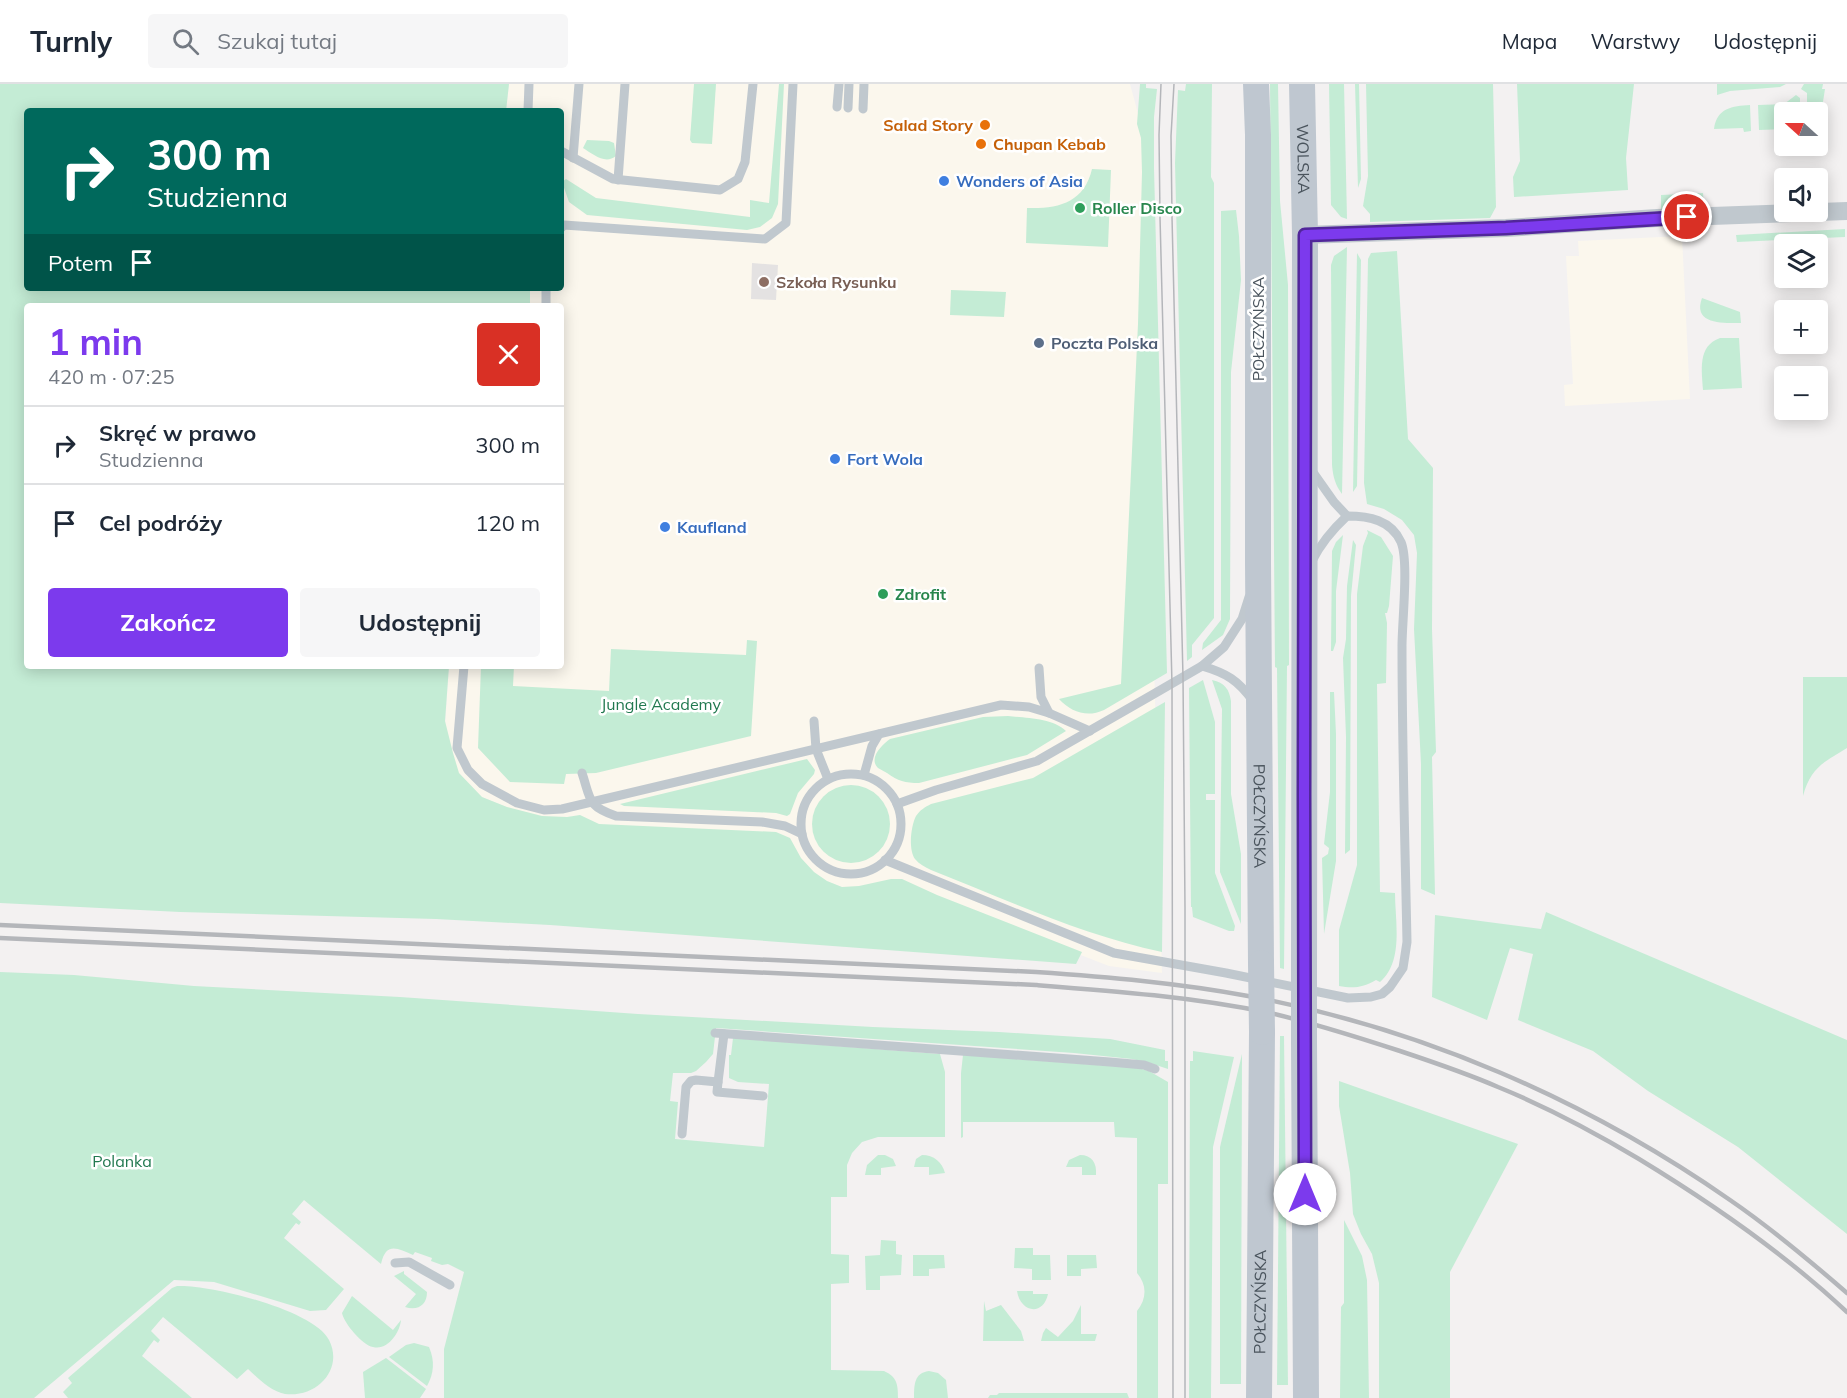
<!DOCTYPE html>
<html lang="pl">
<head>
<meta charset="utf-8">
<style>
  :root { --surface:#fff; --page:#f6f6f7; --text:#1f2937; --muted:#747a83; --line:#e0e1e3; --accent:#7c3aed }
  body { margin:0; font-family:Mulish,sans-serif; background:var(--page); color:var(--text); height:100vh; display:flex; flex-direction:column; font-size:22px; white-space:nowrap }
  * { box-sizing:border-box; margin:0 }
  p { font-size:20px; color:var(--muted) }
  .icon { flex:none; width:33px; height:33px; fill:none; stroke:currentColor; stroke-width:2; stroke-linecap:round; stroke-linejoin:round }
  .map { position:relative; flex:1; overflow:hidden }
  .panel { position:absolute; left:24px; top:219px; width:540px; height:366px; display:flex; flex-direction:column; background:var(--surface); border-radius:6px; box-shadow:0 3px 15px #0003 }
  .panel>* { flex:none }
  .hud { position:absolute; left:24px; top:24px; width:540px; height:183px; border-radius:6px; box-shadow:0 3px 15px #0003; background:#00695c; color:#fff; overflow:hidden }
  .needle { width:39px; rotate:291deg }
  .fabs { position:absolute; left:1774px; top:18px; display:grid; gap:12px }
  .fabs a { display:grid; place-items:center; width:54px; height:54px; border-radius:6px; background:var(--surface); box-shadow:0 3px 15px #0003; font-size:30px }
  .pin { position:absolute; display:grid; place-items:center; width:51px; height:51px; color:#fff; margin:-26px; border:3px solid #fff; border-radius:50%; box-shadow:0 2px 6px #0007 }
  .me { position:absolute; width:66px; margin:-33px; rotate:0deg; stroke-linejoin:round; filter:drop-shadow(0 0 4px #0008) }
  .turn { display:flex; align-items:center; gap:21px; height:126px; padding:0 24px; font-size:27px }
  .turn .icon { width:78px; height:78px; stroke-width:2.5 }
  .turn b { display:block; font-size:42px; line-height:51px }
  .then { display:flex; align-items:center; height:57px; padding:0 24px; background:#0003; gap:12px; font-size:22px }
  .round { display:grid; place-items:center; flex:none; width:63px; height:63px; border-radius:6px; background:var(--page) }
  .overview { display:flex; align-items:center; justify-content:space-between; height:102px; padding:0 24px }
  h1 { font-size:36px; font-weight:700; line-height:45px; color:var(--accent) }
  .primary-button { display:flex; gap:12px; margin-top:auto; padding:12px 24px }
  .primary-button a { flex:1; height:69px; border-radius:6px; background:var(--accent); color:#fff; font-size:24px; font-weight:700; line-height:69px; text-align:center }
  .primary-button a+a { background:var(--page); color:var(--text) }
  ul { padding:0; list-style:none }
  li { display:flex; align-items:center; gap:18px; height:78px; padding:0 24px; border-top:2px solid var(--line) }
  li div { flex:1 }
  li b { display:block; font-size:22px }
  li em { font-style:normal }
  header { display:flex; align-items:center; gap:36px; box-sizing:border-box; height:84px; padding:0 30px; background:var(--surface); border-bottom:2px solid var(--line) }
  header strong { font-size:28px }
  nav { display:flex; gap:33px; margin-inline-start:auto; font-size:21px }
  .search { width:420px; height:54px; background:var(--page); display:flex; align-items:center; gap:15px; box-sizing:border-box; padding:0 21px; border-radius:6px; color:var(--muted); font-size:22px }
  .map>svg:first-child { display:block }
  .commercial { fill:#fbf7ed }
  .education { fill:#e4e2e2 }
  .green { fill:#c4ecd5 }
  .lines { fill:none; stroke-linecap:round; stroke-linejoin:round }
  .lane { stroke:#c0c8ce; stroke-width:9 }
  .street { stroke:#c0c8ce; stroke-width:18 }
  .secondary { stroke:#bfc7d0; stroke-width:26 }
  .tram { stroke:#b4b6ba; stroke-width:1.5 }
  .rail { stroke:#b4b6ba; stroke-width:4.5 }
  .secondary-bridge { stroke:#bfc7d0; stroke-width:26 }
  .route-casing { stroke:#51269a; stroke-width:15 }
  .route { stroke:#7c3aed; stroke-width:10 }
  .food-dot { fill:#e8710a; stroke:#fff; stroke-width:2 }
  .shop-dot { fill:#3f7fe0; stroke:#fff; stroke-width:2 }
  .leisure-dot { fill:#2e9e5b; stroke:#fff; stroke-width:2 }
  .education-dot { fill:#8d6e63; stroke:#fff; stroke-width:2 }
  .service-dot { fill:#5c6f8a; stroke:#fff; stroke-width:2 }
  .labels { text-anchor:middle; stroke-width:5; stroke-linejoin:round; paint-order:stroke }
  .food-label { font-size:16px; font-weight:bold; fill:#c56008; stroke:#fff; text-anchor:end }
  .street-label { font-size:16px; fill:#4a545d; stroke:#fff }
  .shop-label { font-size:16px; font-weight:bold; fill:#366cbe; stroke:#fff; text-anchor:start }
  .leisure-label { font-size:16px; font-weight:bold; fill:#27864d; stroke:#fff; text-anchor:start }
  .education-label { font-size:16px; font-weight:bold; fill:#785e54; stroke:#fff; text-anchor:start }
  .service-label { font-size:16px; font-weight:bold; fill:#4e5e75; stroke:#fff; text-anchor:start }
  .park-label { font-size:16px; fill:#21784f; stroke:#fff }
</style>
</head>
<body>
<header>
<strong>Turnly</strong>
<div class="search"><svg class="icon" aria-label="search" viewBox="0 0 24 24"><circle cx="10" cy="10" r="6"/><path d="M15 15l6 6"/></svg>Szukaj tutaj</div>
<nav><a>Mapa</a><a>Warstwy</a><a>Udostępnij</a></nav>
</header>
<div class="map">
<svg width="1847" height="1314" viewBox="0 0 1847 1314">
  <rect width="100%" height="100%" fill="#f3f1f1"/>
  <g class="commercial">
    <path d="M509,0H1130L1146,59L1148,339L1162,889L1109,882L1016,846L436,780L449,582H561V222H530V204H561V27H506Z"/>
    <path d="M1682,152L1690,315L1565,322L1564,301L1573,300L1566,172H1579L1578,157Z"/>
  </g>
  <path class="education" d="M752,179L778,181L776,216L751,215Z"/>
  <g class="green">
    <path d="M0,0H509L506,27H27V204H530V222H27V582H449L445,637L453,669L459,689L482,713L507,723L542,732L567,733L580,731L599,740L776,748L790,754L801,774L814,788L827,797L842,803L859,802L891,795H902L937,811L1082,868L1076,880L550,841L436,835L180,828L0,819Z"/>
    <path d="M694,0H716L712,60L692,59L690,56Z"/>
    <path d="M779,0H784L778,120L772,134L760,143L747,146L587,131L569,118L562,98L566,95L596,114L750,133V116L769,119Z"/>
    <path d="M1140,0H1146V4L1157,5L1154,33V84L1167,589L1104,626C1087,634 1071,628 1059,615L1121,600L1138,240L1142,88L1141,54L1137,40Z"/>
    <path d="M1186,0H1212L1211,93L1214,99V534L1192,561V573L1187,577L1175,79L1178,6L1185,7Z"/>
    <path d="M1270,0H1278L1280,117L1288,201L1289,581L1287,582L1284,885L1280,884L1277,584L1275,583Z"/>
    <path d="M1329,0H1344L1347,135L1341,133L1331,121Z"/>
    <path d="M1355,0H1359L1361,95L1358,104Z"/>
    <path d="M1366,0H1493L1496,123L1490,134L1370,138V130L1363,122L1368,92Z"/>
    <path d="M1517,0H1634L1626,74L1628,106L1514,113L1513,93L1520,77Z"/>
    <path d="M1717,0H1786L1780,3L1730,7L1717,11Z"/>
    <path d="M1804,0H1823L1822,5H1825L1822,24H1819L1818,28H1807V9L1801,5Z"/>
    <path d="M1796,11L1800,14V28H1785V45L1759,46L1758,21L1784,20Z"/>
    <path d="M1750,21L1751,47L1744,48L1743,44L1714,45C1717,24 1732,22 1750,21Z"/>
    <path d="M587,56L609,57L614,59L616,72C605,81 593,70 583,64Z"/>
    <path d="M1092,85L1111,86L1108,163L1026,159L1027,124C1058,125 1084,119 1092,85Z"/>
    <path d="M1703,109L1704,123L1703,124L1661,127V111Z"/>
    <path d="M1236,126L1239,152L1241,196L1231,288L1230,535L1223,551L1202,566L1203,559L1221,536V127Z"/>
    <path d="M1845,145V153L1737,158L1736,151Z"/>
    <path d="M1347,163L1342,410C1335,401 1333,392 1332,381L1331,181L1334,172Z"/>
    <path d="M1397,167L1408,355L1433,384L1432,545L1436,668L1432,673L1435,811L1421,805V680L1414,545L1417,469L1414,451L1402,436L1384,425L1367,420L1364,399L1368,175L1371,169Z"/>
    <path d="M1357,169L1361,176L1357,402L1353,408Z"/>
    <path d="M951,206L1006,208L1004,233L950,231Z"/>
    <path d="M1702,214L1740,228L1741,239C1724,239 1692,241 1702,214Z"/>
    <path d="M1720,254H1739L1742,304L1703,306C1702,287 1697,262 1720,254Z"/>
    <path d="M1367,446L1381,453L1393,472L1389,522L1387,529H1385L1387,539L1386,599L1377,600L1380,808L1395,809C1395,837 1404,877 1380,898L1376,896C1364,903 1354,905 1339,902V846L1357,781V510L1363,462L1368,449Z"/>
    <path d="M1343,451L1336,507V558L1333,567H1331L1332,467L1336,458Z"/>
    <path d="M1353,456L1356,461L1351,512L1350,766L1345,770L1346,653L1343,574L1346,555L1347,502Z"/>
    <path d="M747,556L757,557L751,652L596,689L566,690L564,700L510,698L478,664L481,582H514L513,602L609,607L611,565L746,571Z"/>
    <path d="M1803,593H1847V664C1823,679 1811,683 1803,712Z"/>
    <path d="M1203,596L1215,638V710H1206V716H1215V789L1235,842L1234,847H1229L1193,833L1192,823H1191L1189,604Z"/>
    <path d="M1212,596C1225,599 1229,605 1231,617V710L1241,770V840L1220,788L1222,625Z"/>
    <path d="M1330,608H1334L1336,650V777L1324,850L1322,774L1328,770L1329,764L1324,760L1330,708Z"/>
    <path d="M1165,618L1162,868C1082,851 1007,816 931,786C925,783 919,780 915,775C908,765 911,742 916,732C920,726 925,723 931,720L1033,694Z"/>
    <path d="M1008,632C1026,634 1053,634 1066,647L1027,671L919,699C905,699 898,697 887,689C884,687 881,686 878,684C868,674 882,661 890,655L983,633Z"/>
    <path d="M807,675L815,686L814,690L798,709L790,730L787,732L776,729L624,722L620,720Z"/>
    <circle cx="851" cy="740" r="39"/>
    <path d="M1546,828L1847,956V1150L1738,1063L1648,1007L1593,967L1518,936L1533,870L1510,864L1487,936L1432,913L1435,831L1541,845Z"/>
    <path d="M0,888L74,891L194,902L400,913L638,930L873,943L999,948L1110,955L1165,966V977H1168V985L1150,979L1132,975L1074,969L716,944L713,970L706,978L696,987L691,989H673L670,1017L678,1018L675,1055L764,1063L769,1000L738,998L729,994V971H731L733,954L940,970L945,988V1053H878L862,1058L852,1069L847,1081V1113H831V1170L849,1171V1199L831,1200V1286L884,1287C897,1293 898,1300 898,1314H444V1265L464,1188L448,1180L442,1181L431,1177L432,1174L415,1168L413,1171C397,1164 386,1158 381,1180L304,1116L292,1130L301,1138L299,1141L296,1139L284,1154L344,1205L326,1226L310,1227L214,1198L174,1196L34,1314H0Z"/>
    <path d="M1280,952H1284L1288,1301H1277Z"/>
    <path d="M1193,967L1234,973L1213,1063L1211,1314H1189L1190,977H1193Z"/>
    <path d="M1242,970L1241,1300H1220V1063Z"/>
    <path d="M963,971L1138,984L1149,987L1168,998V1100H1158V1314H1137V1227C1147,1214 1147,1201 1137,1189V1054L1115,1053L1114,1038H963V1053L961,1054V989Z"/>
    <path d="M1339,997L1518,1060L1450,1188V1314H1379V1199L1372,1170L1361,1150L1353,1130L1350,1089L1339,1022Z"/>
    <path d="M878,1071H885L893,1075L896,1082L881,1084V1091H865L867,1081Z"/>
    <path d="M922,1071C934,1071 942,1078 945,1089L929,1091V1083H914L916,1075Z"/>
    <path d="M1080,1071C1092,1071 1097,1079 1096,1091H1082V1083H1066L1069,1076Z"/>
    <path d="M1344,1136L1362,1172L1367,1196L1369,1314H1340L1341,1223L1344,1219Z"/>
    <path d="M881,1156L896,1157V1170L902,1171L901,1191L880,1192V1206H866L865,1172L880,1171Z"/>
    <path d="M1015,1164H1033V1171H1050L1051,1196H1032V1185L1014,1184Z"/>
    <path d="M913,1171H944L945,1184L929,1185V1192H913Z"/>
    <path d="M1067,1171H1096L1097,1184L1081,1185V1192H1067Z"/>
    <path d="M404,1187V1190L427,1208C427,1221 418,1227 405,1223L416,1210L394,1192Z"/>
    <path d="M177,1202C209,1200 314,1226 329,1256C344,1285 317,1314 285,1310C270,1307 259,1295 248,1285L237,1295L163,1233L151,1247L160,1256L158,1259L154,1256L142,1272L192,1314H68L63,1308L72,1299L68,1294L172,1204Z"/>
    <path d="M1017,1207H1033V1210H1048C1043,1233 1020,1228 1017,1207Z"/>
    <path d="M352,1212L393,1246L401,1236C400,1248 388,1267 373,1263C362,1261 344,1239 342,1229Z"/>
    <path d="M984,1217L986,1227L1001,1221L1021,1247L1024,1257H983Z"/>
    <path d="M1081,1221V1250H1097L1095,1257H1041L1043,1249L1046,1244L1058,1253L1073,1237Z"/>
    <path d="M414,1259L429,1263C435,1277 434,1289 427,1302L389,1273L406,1261Z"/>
    <path d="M386,1274L426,1305L420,1314H365L363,1288Z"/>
    <path d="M929,1287L938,1289L946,1296L948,1314H914C914,1301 914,1289 929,1287Z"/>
    <path d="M999,1309H1127L1129,1314H988L990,1311H997Z"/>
  </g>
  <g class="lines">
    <g class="lane">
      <path d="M837,23L839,0"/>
      <path d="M848,24L849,0"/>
      <path d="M863,25L864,0"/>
      <path d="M528,27L529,0"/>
      <path d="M561,67L613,95L720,106L738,95L745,78L753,0"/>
      <path d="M573,74L579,0"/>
      <path d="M618,96L625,0"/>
      <path d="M561,144L564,141L765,155L786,139L793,0"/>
      <path d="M546,222V204"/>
      <path d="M1310,384L1334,418L1347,432"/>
      <path d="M464,582L457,664L468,686L482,700L517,719L544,726L562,725L1001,621L1029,623L1049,629L1090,647"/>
      <path d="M1202,582C1226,589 1238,596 1253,617"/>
      <path d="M1039,584L1041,613L1049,629"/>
      <path d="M814,637L816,665L828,695"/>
      <path d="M582,689C591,716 587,722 616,732L762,738L785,742L802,750"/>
      <circle cx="851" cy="740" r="50"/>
      <path d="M864,691L872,662L879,650"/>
      <path d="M897,720L936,706L1037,677L1152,611L1202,582L1224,563L1242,535L1249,513"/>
      <path d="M885,776L1114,869L1226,889L1348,914L1371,913L1382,910L1390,903L1403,884L1407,858C1405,759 1402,661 1402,562C1402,538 1409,477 1401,458C1391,436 1369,432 1347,432C1333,445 1321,459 1312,477"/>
      <path d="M715,949L1110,978L1144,981L1155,985"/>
      <path d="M718,998L717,1008L763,1012"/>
      <path d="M682,1050L686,1003L691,997L696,996L718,998L724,950"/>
      <path d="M395,1179L409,1178L450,1201"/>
    </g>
    <path class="street" d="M1305,151L1506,144L1657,134L1847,127"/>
    <g class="secondary">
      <path id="s1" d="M1256,0L1258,51V479L1261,879"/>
      <path id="s2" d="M1302,0L1305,151L1304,889"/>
      <path d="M1304,957L1306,1314"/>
      <path id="s3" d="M1259,1314L1262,948"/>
    </g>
    <g class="tram">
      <path d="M1161,0L1159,51L1160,133L1172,600L1173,1314"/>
      <path d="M1174,0L1171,52L1172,133L1183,593L1185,823V1314"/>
    </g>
    <g class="rail">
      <path d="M0,841L1036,888C1108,893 1178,899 1248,912C1421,944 1586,1016 1730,1116C1771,1144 1809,1176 1847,1209"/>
      <path d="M0,854L1036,901C1114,907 1193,913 1270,929C1314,939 1357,953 1400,967C1433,978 1466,989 1498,1003C1547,1023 1594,1048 1639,1075C1713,1120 1784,1169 1847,1228"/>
    </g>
    <g class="secondary-bridge">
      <path d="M1261,879L1262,948"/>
      <path d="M1304,957V889"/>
    </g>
  </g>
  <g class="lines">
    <defs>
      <path id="route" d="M1305,1110L1304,711L1305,151L1506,144L1687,133"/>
    </defs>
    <use href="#route" class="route-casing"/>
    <use href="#route" class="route"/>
  </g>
  <g class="food-dot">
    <circle cx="985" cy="41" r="6"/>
    <circle cx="981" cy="60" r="6"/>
  </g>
  <g class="shop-dot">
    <circle cx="944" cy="97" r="6"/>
    <circle cx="835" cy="375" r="6"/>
    <circle cx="665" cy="443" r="6"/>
  </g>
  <g class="leisure-dot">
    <circle cx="1080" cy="124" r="6"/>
    <circle cx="883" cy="510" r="6"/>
  </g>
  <circle class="education-dot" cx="764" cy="198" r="6"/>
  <circle class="service-dot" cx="1039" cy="259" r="6"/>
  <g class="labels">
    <g class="food-label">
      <text x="973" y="47">Salad Story</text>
      <text x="993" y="66" text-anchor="start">Chupan Kebab</text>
    </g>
    <g class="street-label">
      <text dy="6" stroke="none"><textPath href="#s2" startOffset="75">WOLSKA</textPath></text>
      <text transform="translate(1258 245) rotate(-90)" y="6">POŁCZYŃSKA</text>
      <text dy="6" stroke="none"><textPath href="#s1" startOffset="732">POŁCZYŃSKA</textPath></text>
      <text dy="6" stroke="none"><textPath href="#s3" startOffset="96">POŁCZYŃSKA</textPath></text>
    </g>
    <g class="shop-label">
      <text x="956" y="103">Wonders of Asia</text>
      <text x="847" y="381">Fort Wola</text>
      <text x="677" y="449">Kaufland</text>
    </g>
    <g class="leisure-label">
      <text x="1092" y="130">Roller Disco</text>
      <text x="895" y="516">Zdrofit</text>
    </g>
    <g class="education-label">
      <text x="776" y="204">Szkoła Rysunku</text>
    </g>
    <g class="service-label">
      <text x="1051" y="265">Poczta Polska</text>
    </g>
    <g class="park-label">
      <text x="661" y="626">Jungle Academy</text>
      <text x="122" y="1083">Polanka</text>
    </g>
  </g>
</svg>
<div class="fabs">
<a><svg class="needle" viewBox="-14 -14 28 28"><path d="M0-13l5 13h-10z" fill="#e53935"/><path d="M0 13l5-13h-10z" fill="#747a83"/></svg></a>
<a><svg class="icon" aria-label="sound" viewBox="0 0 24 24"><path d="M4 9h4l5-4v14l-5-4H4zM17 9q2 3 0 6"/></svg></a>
<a><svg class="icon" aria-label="layers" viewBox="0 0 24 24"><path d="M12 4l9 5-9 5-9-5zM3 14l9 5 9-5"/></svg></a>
<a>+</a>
<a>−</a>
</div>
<div class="pin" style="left:1687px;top:133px;background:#d93025"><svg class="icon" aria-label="arrive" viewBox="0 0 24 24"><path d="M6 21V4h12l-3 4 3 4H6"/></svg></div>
<svg class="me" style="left:1305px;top:1110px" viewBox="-20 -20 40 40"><circle r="19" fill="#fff"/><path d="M0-13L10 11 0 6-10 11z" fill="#7c3aed"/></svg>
<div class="hud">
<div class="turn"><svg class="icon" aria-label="right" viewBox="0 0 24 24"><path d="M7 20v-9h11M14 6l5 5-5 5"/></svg><div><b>300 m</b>Studzienna</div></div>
<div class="then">Potem<svg class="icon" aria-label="arrive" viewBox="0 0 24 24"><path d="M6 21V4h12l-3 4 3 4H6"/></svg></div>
</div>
<section class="panel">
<div class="overview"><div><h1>1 min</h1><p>420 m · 07:25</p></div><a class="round" style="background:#d93025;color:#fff"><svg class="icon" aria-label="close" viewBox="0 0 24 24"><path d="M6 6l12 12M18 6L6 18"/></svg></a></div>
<ul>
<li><svg class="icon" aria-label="right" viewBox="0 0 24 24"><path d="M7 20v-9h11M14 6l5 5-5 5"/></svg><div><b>Skręć w prawo</b><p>Studzienna</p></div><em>300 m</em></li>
<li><svg class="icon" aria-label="arrive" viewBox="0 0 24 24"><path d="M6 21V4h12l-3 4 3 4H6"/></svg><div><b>Cel podróży</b></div><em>120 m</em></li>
</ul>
<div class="primary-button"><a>Zakończ</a><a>Udostępnij</a></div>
</section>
</div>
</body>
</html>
